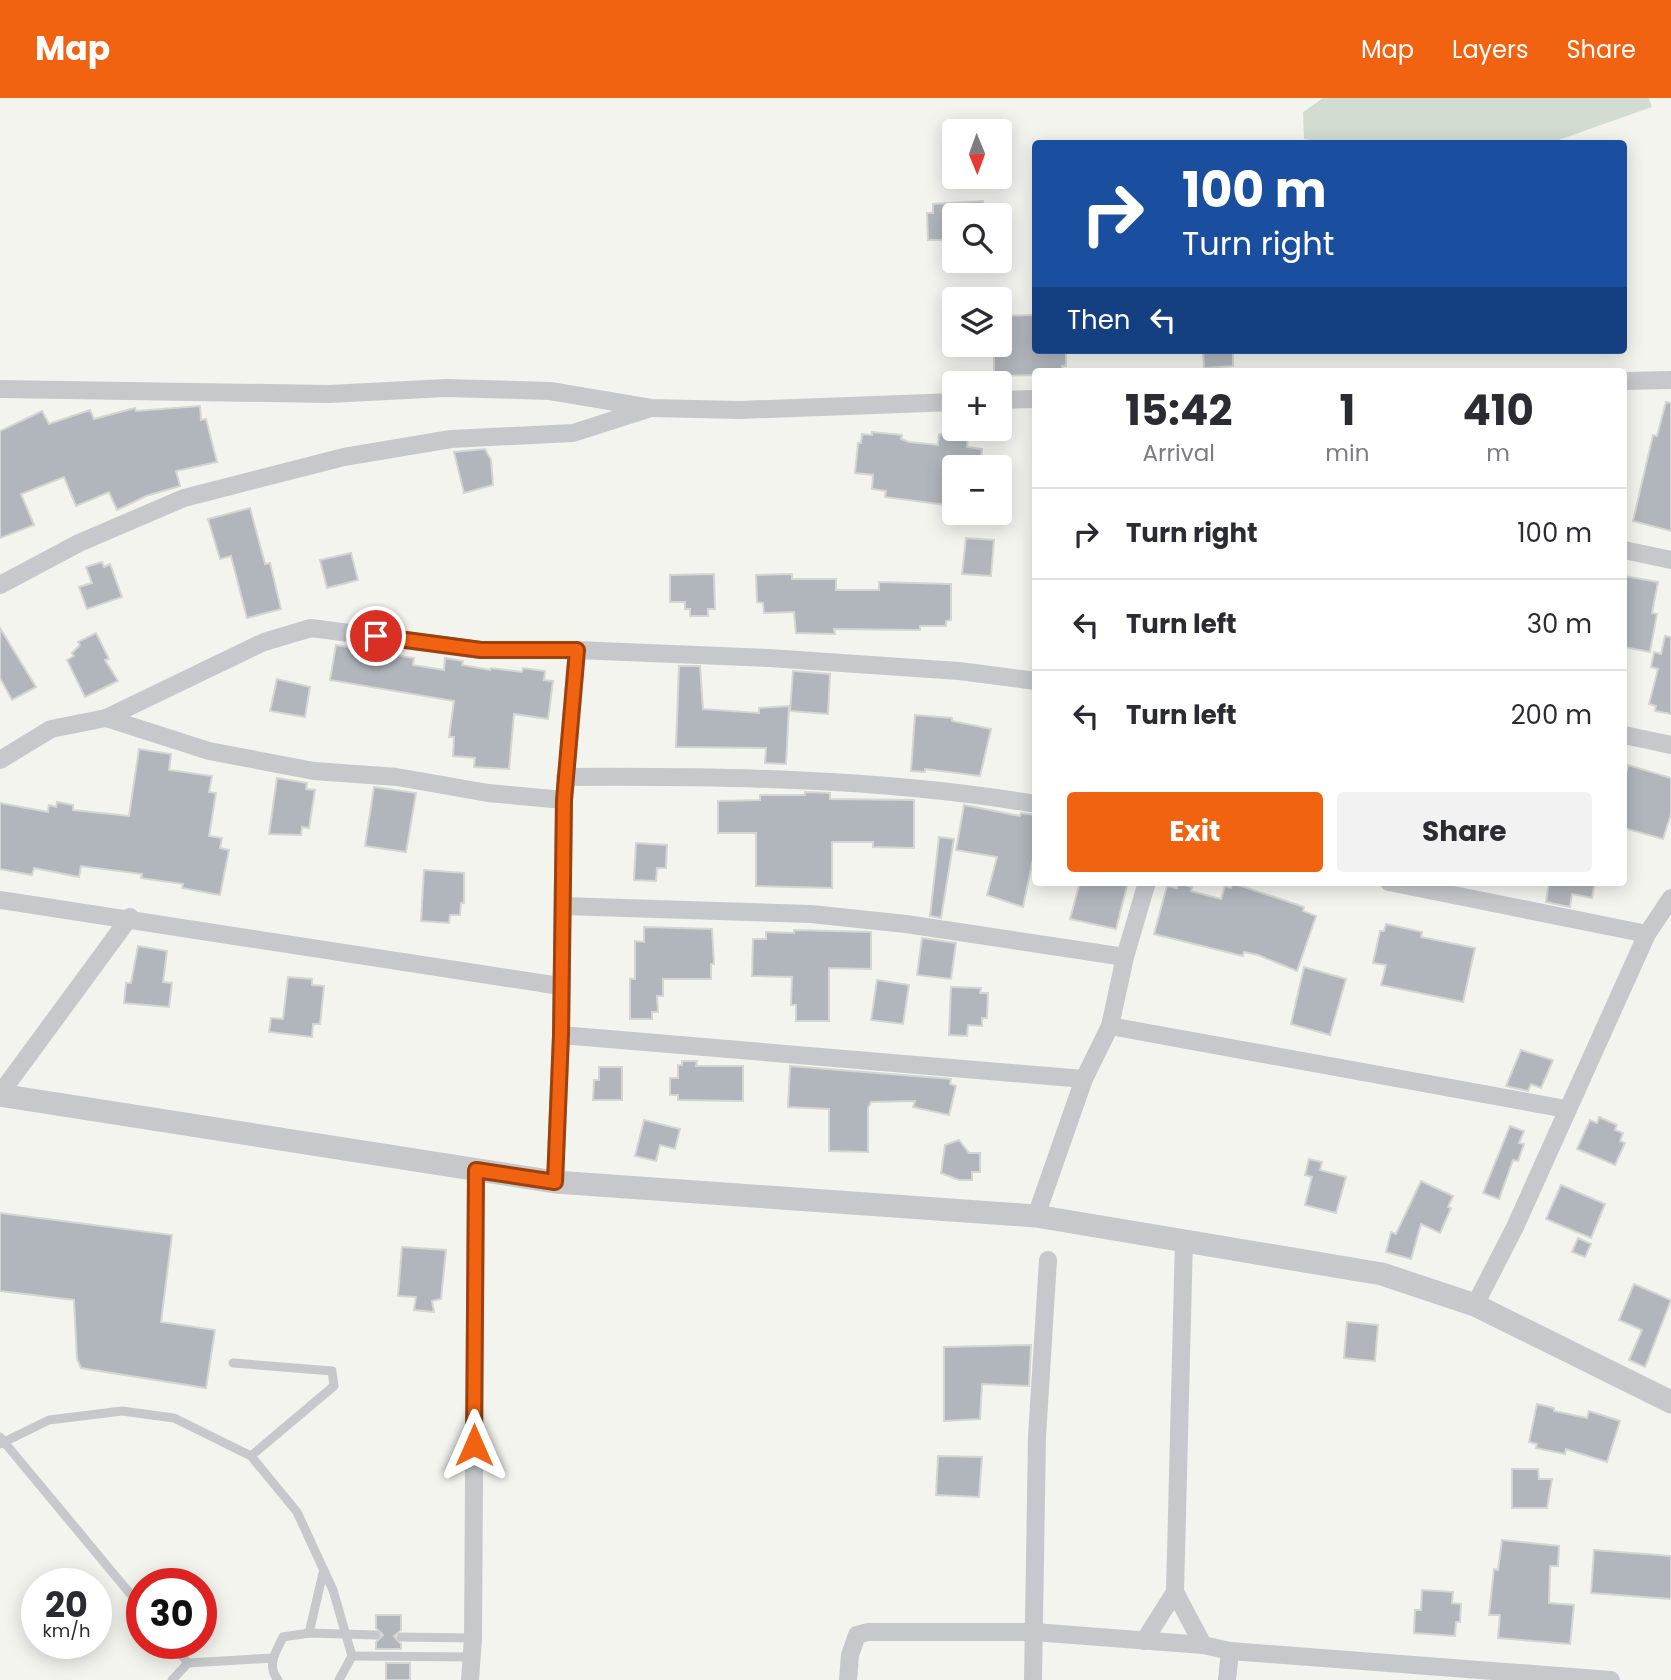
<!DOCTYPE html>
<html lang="en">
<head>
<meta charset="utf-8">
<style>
  :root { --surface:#fff; --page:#f2f2f3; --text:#2b2b33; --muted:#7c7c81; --line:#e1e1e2; --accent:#f26311 }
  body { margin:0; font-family:Poppins,sans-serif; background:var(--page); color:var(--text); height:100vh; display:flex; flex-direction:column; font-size:26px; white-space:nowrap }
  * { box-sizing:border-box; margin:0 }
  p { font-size:23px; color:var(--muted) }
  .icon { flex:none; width:38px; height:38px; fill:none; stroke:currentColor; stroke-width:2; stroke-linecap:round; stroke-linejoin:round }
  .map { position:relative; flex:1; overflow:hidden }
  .side { position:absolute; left:1032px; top:270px; width:595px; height:518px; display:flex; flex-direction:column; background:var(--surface); border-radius:7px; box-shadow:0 4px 18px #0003 }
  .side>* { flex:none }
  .top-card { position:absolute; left:1032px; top:42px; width:595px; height:214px; border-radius:7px; box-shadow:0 4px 18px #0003; background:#1a4fa0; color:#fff; overflow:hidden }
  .needle { width:46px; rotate:179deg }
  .controls { position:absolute; left:942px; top:21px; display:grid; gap:14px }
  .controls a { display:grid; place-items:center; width:70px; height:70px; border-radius:7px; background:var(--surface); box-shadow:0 4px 18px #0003; font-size:35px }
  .speed { position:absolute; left:21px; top:1470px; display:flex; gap:14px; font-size:35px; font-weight:700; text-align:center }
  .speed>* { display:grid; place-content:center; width:91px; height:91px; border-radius:50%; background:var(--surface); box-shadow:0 4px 18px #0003; line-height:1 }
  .speed small { font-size:18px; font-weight:400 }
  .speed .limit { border:10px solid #d22; background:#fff; color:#111 }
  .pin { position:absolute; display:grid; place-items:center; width:60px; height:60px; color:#fff; margin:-30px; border:4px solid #fff; border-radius:50%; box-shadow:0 2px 7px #0007 }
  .me { position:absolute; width:77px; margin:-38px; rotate:0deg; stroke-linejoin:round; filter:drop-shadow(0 0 5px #0008) }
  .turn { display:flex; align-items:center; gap:24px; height:147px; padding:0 35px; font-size:32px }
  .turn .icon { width:91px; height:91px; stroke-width:2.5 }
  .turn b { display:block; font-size:49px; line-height:60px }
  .then { display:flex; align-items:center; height:66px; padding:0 35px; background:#0003; gap:14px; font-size:26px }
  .eta { display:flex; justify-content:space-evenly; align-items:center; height:119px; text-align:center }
  .eta b { font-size:42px; font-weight:700; line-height:49px }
  .cta { display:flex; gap:14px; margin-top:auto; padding:14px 35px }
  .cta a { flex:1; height:80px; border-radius:7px; background:var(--accent); color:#fff; font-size:28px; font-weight:700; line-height:80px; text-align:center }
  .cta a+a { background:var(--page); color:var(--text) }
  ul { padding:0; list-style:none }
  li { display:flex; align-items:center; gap:21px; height:91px; padding:0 35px; border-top:2px solid var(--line) }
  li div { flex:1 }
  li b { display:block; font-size:26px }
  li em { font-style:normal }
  header { display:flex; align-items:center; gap:42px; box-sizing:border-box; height:98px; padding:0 35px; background:var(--accent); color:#fff }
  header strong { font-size:33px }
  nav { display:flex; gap:38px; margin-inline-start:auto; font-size:24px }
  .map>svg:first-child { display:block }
  .green { fill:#d3dcd0 }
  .building { fill:#b0b6bc; stroke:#d5d5d2; stroke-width:2 }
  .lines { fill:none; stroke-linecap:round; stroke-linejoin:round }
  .service { stroke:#c6c8cc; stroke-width:9 }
  .minor { stroke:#c6c8cc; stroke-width:18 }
  .tertiary { stroke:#c6c8cc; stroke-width:23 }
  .route-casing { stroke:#9d400b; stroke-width:18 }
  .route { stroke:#f26311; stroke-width:12 }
</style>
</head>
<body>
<header>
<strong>Map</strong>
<nav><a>Map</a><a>Layers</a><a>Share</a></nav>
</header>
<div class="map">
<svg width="1671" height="1582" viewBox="0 0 1671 1582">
  <rect width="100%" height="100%" fill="#f4f4ef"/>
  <path class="green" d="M1323,0H1649L1652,9L1550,45L1332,46L1304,41L1303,14Z"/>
  <g class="building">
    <path d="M983,103L984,117H949L950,142H928L927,115H933V106Z"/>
    <path d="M1034,217L1036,252H1066V268H1062V272L1036,273V277L994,278V247H999V218Z"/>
    <path d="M1203,252H1233V268L1204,270Z"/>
    <path d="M1666,304L1671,305V433L1633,423L1653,337L1657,338Z"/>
    <path d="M200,308L201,322L206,321L217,364L176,373L180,388L146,398L117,412L109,394L76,408L64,379L21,396L34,427L0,440V333L42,313L49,326L90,312L94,321L135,310L136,313Z"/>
    <path d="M872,334L902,337L901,341L909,344L938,347L939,336L968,339L967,349L982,351L980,369H954V408L885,399L886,393L872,391L873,377L855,375L858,345H861L862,336L872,337Z"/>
    <path d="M485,351L491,362L493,387L464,395L454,354Z"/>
    <path d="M250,410L265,466L270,465L281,511L247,520L231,458L220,461L208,421Z"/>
    <path d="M966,440L994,442L991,478L962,476Z"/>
    <path d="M351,455L358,482L327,490L320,462Z"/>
    <path d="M102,464L104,469L110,466L122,499L87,511L79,489L92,485L86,469Z"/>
    <path d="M714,476L715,511H708V518H690V511H685V504H670V477Z"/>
    <path d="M792,476V481H836V492H879V484L951,486V522L946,523V528H920V532L834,531L835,536L796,535L794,514L764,515L763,505L757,504L756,477Z"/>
    <path d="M1624,478L1658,484L1652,515L1657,516L1650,554L1624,549Z"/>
    <path d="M0,530L36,589L12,602L0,580Z"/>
    <path d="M96,535L109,561L105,562L118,583L85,599L67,562L74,558L72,555L80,547L78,544Z"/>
    <path d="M1665,538L1671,539V616L1655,613L1656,608L1649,606L1658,571L1651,569L1654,554L1661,556Z"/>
    <path d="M336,547L414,560L413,567L444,572L445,560L463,563L462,567L490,572L491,570L522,574L523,570L545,573L544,582L553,583L548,621L514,616L509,671L474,669L475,660L453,658L454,639H449L454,603L330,582Z"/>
    <path d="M679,568H700L703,611L759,615V610L789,608L786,666L765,665L766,650L676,649Z"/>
    <path d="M793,573L830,576L828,616L790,613Z"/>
    <path d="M277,581L310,589L305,619L270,613Z"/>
    <path d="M915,617L952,620V623L991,631L980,678L925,671V674L911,673Z"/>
    <path d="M139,651L171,656L169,672L212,678L209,694L216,695L209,738L222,740L220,750L229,752L220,797L182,790L183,786L141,780L142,776L81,768L79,779L34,770L32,777L0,771V705L48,714L49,707L56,709L57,704L73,707V712L129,718Z"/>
    <path d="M1628,667L1671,680V716L1663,741L1624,730V684Z"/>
    <path d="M277,680L307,685L306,691L315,692L309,730L302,729L301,737L269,736Z"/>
    <path d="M374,689L416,695L406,754L365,748Z"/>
    <path d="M805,694L830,695V701L914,702V750L873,749V744H832V790L756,788V735H718V703L760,702V697H805Z"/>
    <path d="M964,707L1020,718L1021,715L1036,717V747L1023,809L987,797L997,759L956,752Z"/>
    <path d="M939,739L954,741L941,820L930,818Z"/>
    <path d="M636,745L667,747L666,770H657L656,783L634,782Z"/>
    <path d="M424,772L464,775V805H461L460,817H450L449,825L421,823Z"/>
    <path d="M1080,784H1128L1116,831L1070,821Z"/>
    <path d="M1549,784H1595L1592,800L1572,796L1570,809L1546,804Z"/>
    <path d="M1178,785L1192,789L1191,793L1221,801L1225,788L1231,790L1232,785L1304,809L1303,813L1316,818L1297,873L1258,857L1244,854L1243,858L1154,836L1167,788L1177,790Z"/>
    <path d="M1386,826L1422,834L1421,839L1475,850L1463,904L1381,887L1386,867L1373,865L1380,833H1384Z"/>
    <path d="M644,829L712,831L714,866H711V881H663V898H657L658,914H652V921H630V881H635V843L644,844Z"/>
    <path d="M794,832L871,834V871L829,870V923H796V907H791L792,879L752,878L753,841H766V834L794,835Z"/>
    <path d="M922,840L956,845L951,881L917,877Z"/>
    <path d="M138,848L167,853L163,884L172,885L169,909L124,905L126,885H131Z"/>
    <path d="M1304,869L1346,881L1330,937L1291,926Z"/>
    <path d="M288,879L312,881V887L324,888L320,926H313L312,939L269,934L271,920L283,921Z"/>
    <path d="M877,882L909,887L903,926L871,922Z"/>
    <path d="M951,889L981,890L980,895H988L987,920H982V928L968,927L967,938L949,937Z"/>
    <path d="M1521,952L1553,962L1541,990L1531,986L1528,993L1506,988Z"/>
    <path d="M682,963H697L696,968H743V1003L678,1002V997H670V980H678V967H682Z"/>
    <path d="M790,968L951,981L950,986L956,988L949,1017L913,1009L915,1003L871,1004L868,1010V1054L829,1053V1011L788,1009Z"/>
    <path d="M599,969H622V1002H593L594,982H599Z"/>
    <path d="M1599,1019L1617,1027L1615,1032L1623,1035L1620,1043L1625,1045L1615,1067L1577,1051L1590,1022L1597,1025Z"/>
    <path d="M644,1022L680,1031L675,1051L660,1047L656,1063L635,1058Z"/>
    <path d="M1510,1028L1524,1033L1519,1045L1524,1046L1518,1063L1513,1062L1499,1101L1483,1095Z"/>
    <path d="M959,1042L969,1055H980V1074H972V1082H959L941,1075L945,1047Z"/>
    <path d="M1309,1061L1322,1064L1320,1072L1346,1079L1336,1115L1305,1107L1312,1079L1305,1077Z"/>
    <path d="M1421,1083L1453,1098L1448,1109L1451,1110L1440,1135L1421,1126L1411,1161L1386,1154L1391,1134L1396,1136Z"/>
    <path d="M1561,1087L1605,1106L1591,1140L1546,1121Z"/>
    <path d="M0,1115L172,1137L161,1224L215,1232L206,1290L81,1270L77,1261L74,1202L0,1193Z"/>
    <path d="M1578,1140L1591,1146L1585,1159L1572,1154Z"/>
    <path d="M402,1149L446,1152L441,1201L432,1203L434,1214L414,1212L416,1199L398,1198Z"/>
    <path d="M1634,1186L1671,1202L1645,1269L1629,1262L1642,1232L1619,1222Z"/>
    <path d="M1347,1224L1378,1227L1375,1263L1344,1260Z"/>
    <path d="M1031,1247L1029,1288L982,1286L980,1321L944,1323V1249Z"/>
    <path d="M1537,1306L1554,1310V1313L1587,1320L1589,1313L1620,1323L1607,1364L1566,1351L1565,1356L1536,1350L1537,1346L1529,1344Z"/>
    <path d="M938,1358L982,1359L979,1399L936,1397Z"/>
    <path d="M1512,1371H1538L1539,1381H1552L1547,1410H1512Z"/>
    <path d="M1502,1442L1559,1448L1558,1468H1550L1549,1505L1574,1507L1570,1546L1498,1540L1500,1517H1489L1494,1471L1498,1472Z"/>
    <path d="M1594,1452L1671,1458V1501L1591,1495Z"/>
    <path d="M1422,1492L1453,1494L1452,1505L1461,1506L1460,1524H1456L1455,1538L1414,1535L1415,1512H1421Z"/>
    <path d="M376,1517H401V1532L394,1538L401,1546V1551H376V1544L383,1537L376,1530Z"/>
    <rect x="386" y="1565" width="24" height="17"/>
  </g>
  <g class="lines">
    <g class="service">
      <path d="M233,1265L332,1273L334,1288L251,1358"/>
      <path d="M0,1339L142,1510"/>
      <path d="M0,1346L49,1322L122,1313L174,1320L251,1358L297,1414L333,1492L352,1558L339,1582"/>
      <path d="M309,1535L323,1475"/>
      <path d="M401,1539L473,1540"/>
      <path d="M172,1545L188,1565"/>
      <path d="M352,1558L471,1559"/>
      <path d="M172,1582L188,1565L273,1560"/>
      <path d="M278,1582C266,1567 276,1554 283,1539L309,1535L376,1537"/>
    </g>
    <g class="minor">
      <path d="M1624,283L1671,282"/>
      <path d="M0,291L329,296L446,290L550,293L651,310L740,312L954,304"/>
      <path d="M999,302L1036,301"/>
      <path d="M1624,452L1671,462"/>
      <path d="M0,487L79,445L184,400L344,359L451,341L573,335L648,311"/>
      <path d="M106,620L264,544L311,530L481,552H577L769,560L959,573L1036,583"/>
      <path d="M1624,637L1671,647"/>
      <path d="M0,662L51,631L106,620L209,653L314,673L397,679L488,695L564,702"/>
      <path d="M565,679C722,678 882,680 1036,706"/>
      <path d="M1389,784L1647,836"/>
      <path d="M0,802L560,888"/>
      <path d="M564,808L811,816L906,826L1125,859"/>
      <path d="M1110,928L1566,1011"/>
      <path d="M561,937L1084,981"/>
      <path d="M0,996L130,819"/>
      <path d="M555,1084L561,937L564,702L577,552"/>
      <path d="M1036,1118L1084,981L1110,928L1125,859L1147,784"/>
      <path d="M1184,1142L1175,1494L1203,1547"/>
      <path d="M1475,1207L1515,1129L1647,836L1671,800"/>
      <path d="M1144,1543L1175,1494"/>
      <path d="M470,1582L473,1540L476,1072"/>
      <path d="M848,1582L850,1557L857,1537L868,1534H1034L1203,1547L1230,1553L1611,1582"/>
      <path d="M1033,1582L1037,1339L1048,1162"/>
      <path d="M1227,1582L1230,1553"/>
    </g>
    <path class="tertiary" d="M0,997L555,1084L1036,1118L1382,1176L1475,1207L1671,1304"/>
  </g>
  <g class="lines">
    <defs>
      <path id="route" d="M376,538L481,552H577L564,702L561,937L555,1084L476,1072L474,1347"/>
    </defs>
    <use href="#route" class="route-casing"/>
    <use href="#route" class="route"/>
  </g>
</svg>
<div class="controls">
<a><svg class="needle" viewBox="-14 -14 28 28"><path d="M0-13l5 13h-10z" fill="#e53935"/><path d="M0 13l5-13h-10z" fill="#7c7c81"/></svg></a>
<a><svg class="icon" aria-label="search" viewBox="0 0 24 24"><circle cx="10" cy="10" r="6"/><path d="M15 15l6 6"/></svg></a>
<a><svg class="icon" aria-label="layers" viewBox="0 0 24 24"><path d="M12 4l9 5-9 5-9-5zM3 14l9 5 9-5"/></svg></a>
<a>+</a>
<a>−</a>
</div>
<div class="speed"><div>20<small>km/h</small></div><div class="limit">30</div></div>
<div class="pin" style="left:376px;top:538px;background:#d93025"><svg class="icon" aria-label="arrive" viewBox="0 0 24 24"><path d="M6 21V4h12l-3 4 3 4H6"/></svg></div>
<svg class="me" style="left:474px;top:1347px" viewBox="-20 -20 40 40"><path d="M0-17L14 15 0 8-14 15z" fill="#f26311" stroke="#fff" stroke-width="4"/></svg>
<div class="top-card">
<div class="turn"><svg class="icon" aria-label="right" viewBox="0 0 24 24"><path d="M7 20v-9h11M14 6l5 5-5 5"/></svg><div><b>100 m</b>Turn right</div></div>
<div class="then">Then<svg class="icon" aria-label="left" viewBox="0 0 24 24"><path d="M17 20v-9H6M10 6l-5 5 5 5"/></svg></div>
</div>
<section class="side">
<div class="eta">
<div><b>15:42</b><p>Arrival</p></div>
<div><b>1</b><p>min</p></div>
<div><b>410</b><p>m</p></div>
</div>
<ul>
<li><svg class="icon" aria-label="right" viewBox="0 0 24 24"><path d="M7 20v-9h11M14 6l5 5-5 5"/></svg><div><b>Turn right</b></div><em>100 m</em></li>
<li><svg class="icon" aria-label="left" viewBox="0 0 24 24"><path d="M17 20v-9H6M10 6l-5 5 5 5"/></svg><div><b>Turn left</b></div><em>30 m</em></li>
<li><svg class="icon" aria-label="left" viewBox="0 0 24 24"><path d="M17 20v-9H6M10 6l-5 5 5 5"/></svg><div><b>Turn left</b></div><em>200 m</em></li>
</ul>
<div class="cta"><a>Exit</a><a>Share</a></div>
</section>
</div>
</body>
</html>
